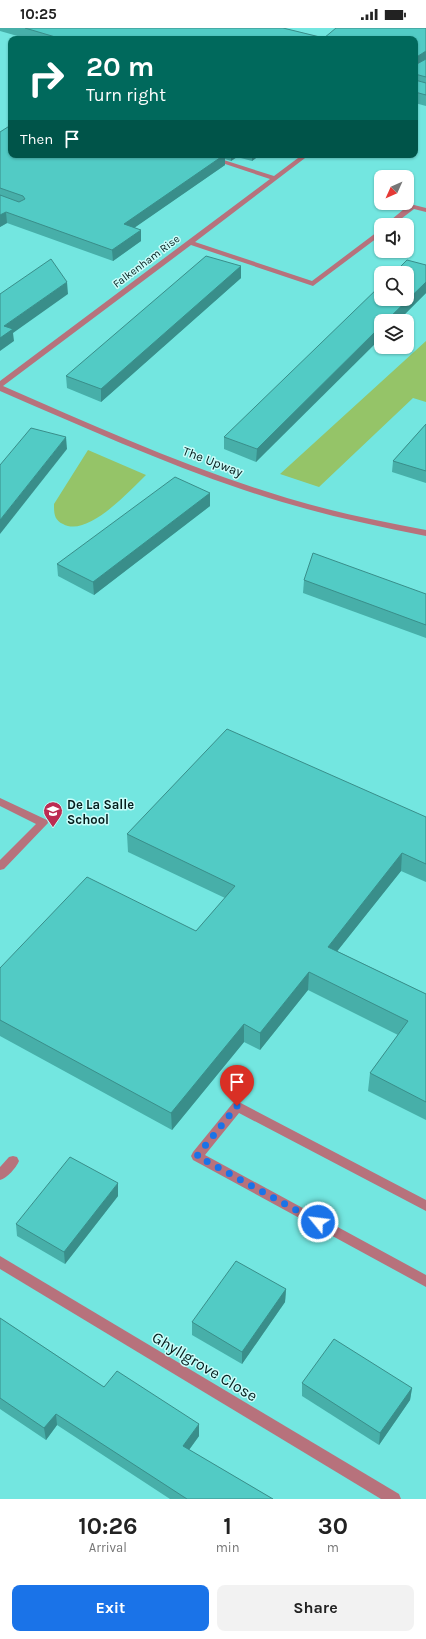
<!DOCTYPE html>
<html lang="en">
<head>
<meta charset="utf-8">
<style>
  :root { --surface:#fff; --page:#f2f2f2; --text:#222; --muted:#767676; --accent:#1a73e8 }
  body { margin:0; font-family:Karla,sans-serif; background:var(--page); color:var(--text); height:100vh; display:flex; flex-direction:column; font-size:15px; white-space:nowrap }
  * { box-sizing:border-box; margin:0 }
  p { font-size:13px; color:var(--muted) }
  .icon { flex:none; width:22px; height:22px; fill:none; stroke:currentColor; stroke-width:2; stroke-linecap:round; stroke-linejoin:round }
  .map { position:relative; height:1471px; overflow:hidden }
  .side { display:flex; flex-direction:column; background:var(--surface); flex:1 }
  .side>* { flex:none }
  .top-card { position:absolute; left:8px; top:8px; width:410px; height:122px; border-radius:8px; box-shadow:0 1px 3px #0004; background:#00695c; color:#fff; overflow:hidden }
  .needle { width:26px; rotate:225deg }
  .controls { position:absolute; left:374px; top:142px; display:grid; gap:8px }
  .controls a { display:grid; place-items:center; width:40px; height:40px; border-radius:8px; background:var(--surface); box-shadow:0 1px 3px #0004; font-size:20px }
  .pin { position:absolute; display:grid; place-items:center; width:34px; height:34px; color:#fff; margin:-41px -17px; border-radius:50% 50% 50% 0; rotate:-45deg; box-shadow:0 0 4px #0007 }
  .pin .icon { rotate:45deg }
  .me { position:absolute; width:44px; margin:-22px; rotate:299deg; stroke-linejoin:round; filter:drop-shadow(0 0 3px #0008) }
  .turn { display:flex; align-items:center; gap:14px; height:84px; padding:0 12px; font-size:18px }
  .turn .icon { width:52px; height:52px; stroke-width:2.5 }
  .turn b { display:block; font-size:28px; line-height:34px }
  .then { display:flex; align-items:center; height:38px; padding:0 12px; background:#0003; gap:8px; font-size:15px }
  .eta { display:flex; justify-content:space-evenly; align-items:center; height:68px; text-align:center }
  .eta b { font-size:24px; font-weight:700; line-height:28px }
  .cta { display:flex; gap:8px; margin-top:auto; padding:8px 12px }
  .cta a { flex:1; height:46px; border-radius:8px; background:var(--accent); color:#fff; font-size:16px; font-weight:700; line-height:46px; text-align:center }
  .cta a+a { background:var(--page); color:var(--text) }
  .status { display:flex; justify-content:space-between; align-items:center; height:28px; padding:0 20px; background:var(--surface); direction:ltr }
  .status svg { height:11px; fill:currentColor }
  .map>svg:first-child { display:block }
  .green { fill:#95c468 }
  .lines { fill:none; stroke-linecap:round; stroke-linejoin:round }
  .lane { fill:#b7727c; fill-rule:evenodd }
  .street { fill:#b7727c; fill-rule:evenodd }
  .wall { fill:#47afa9 }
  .shaded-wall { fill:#398e8a }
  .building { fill:#52cbc5; stroke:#398e8a }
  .route { stroke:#1a73e8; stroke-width:7; stroke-dasharray:0 12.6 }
  .labels { text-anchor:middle; stroke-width:3; stroke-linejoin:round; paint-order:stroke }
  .far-street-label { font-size:11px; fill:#041d1c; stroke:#c9fcf9 }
  .street-label { font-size:13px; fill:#041d1c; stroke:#c9fcf9 }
  .poi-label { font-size:13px; font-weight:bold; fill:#041d1c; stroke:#c9fcf9; text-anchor:start }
  .near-street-label { font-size:16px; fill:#041d1c; stroke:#c9fcf9 }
</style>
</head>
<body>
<div class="status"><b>10:25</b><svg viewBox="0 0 49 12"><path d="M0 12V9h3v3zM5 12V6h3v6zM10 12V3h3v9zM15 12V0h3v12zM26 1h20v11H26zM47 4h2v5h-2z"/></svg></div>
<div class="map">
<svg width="426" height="1471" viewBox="0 0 426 1471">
  <rect width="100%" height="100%" fill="#73e6e0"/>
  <g class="green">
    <path d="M426,313V374L413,370L319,459L280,446Z"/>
    <path d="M88,422L146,447C130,462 88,510 63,496C54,492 54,485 54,476Z"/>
  </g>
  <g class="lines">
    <path class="lane" d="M0,770L47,792L48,795L4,841L0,842V832L36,796L0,778Z"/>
    <g class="street">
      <path d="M198,127H208L274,148L302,127H309L195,214L312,253L381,201V207L313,258L191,217L3,358C97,399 190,441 287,470C333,484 379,493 426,502V508C364,496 303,482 244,462C161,434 81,398 0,363V353L270,151Z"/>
      <path d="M410,176L426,180V184L414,181L393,197H385Z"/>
      <path d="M237,1073L426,1172V1183L239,1085L205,1127L426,1247V1259L193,1132L191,1128L193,1124L233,1075Z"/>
      <path d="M13,1128L17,1129L19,1133C16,1140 7,1150 0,1152V1139L9,1129Z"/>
      <path d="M0,1228L399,1466L401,1471H381L0,1241Z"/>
    </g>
  </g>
  <g class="wall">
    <path d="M0,0H283L324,10L426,0V78L415,75V11H28L0,3Z"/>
    <path d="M0,104L11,127H260L252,133L237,129L231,133L225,131V137L135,199L141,213L113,233L7,195L0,199Z"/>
    <path d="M426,237V265L398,293H381L256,434L224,421V409Z"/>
    <path d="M241,238V250L101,374L67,360L66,348Z"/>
    <path d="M426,396V455L392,444L393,433Z"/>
    <path d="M210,465V478L94,567L58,548L57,536Z"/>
    <path d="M304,552L426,566V610L303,565Z"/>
    <path d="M426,789V854L401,843L337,923L426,966V1092L368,1063L370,1045L398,1007L308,962L260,1022L244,1014L172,1102L0,1008V940L196,903L225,870L128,824L127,806Z"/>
    <path d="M118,1168L65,1236L17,1208L16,1196Z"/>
    <path d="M286,1261L285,1274L242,1336L192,1307V1294Z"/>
    <path d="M0,1290L104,1359L199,1408L189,1422L273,1471H170L57,1397L46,1412L0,1381Z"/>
    <path d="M302,1355L412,1360L410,1372L379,1417L302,1368Z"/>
  </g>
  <g class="shaded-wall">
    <path d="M426,23V33L415,40V30Z"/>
    <path d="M224,127H225V137L124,207V196Z"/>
    <path d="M231,127H237V129L231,133Z"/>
    <path d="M252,127H260L252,133Z"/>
    <path d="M6,184L7,195L0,199V187Z"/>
    <path d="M141,202V213L113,233L112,222Z"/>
    <path d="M241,238V250L101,374V361Z"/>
    <path d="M67,254L68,266L13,305L14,313L0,323V310L4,298Z"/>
    <path d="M426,254V265L398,293H386Z"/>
    <path d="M381,298V310L256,434L257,421Z"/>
    <path d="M66,409L67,421L0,506V492Z"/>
    <path d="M210,465V478L94,567L93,554Z"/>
    <path d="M402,825L401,843L327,936L328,919Z"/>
    <path d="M309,944L308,962L260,1022V1005Z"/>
    <path d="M244,996V1014L172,1102L171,1085Z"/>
    <path d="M118,1155V1168L65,1236L64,1224Z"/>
    <path d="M286,1261L285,1274L242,1336V1324Z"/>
    <path d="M412,1360L410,1372L379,1417L380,1405Z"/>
    <path d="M56,1386L57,1397L46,1412L44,1400Z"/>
    <path d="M199,1396V1408L183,1430V1418Z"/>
  </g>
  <g class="building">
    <path d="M25,0H283L324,10L336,0H426V23L415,30V11H62Z"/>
    <path d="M426,31V49L415,46V37Z"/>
    <path d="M415,52L426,55V67L415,64Z"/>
    <path d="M11,97V127H224L124,196L141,202L112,222L6,184L0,187V167L19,174L25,171L23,168L0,160V104Z"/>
    <path d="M206,228L241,238L101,361L66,348Z"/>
    <path d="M51,231L67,254L4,298L13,301L0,310V266Z"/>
    <path d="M407,232L426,237V254L386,293H381V298L257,421L224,409L381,257V271H407V245H394Z"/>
    <path d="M426,396V443L393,433Z"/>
    <path d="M31,400L66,409L0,492V437Z"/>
    <path d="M175,449L210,465L93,554L57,536Z"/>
    <path d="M313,525L426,566V597L304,552Z"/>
    <path d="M227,701L426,789V836L402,825L328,919L426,966V1074L370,1045L408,993L309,944L260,1005L244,996L171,1085L0,992V940L87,849L196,903L235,858L127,806Z"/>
    <path d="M70,1129L118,1155L64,1224L16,1196Z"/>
    <path d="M236,1233L286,1261L242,1324L192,1294Z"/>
    <path d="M0,1290L104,1359L117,1343L199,1396L183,1418L273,1471H187L56,1386L44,1400L0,1370Z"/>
    <path d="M334,1311L412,1360L380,1405L302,1355Z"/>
  </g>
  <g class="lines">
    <path class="route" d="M237,1078L197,1128L318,1194"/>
  </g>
  <defs>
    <symbol id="school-pin" viewBox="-11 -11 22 30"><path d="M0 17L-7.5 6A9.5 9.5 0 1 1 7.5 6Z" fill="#bc2c52" stroke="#c9fcf9"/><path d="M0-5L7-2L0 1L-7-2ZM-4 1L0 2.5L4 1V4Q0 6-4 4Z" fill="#fff"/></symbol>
  </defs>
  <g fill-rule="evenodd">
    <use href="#school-pin" x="42" y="772" width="22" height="30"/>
  </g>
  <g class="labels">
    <g class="far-street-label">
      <text transform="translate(146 233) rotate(-37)" y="4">Falkenham Rise</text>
    </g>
    <g class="street-label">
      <text transform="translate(213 433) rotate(21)" y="5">The Upway</text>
    </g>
    <g class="poi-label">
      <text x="67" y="781">De La Salle<tspan x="67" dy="15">School</tspan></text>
    </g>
    <g class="near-street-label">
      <text transform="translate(205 1338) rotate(31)" y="6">Ghyllgrove Close</text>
    </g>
  </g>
</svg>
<div class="controls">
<a><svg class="needle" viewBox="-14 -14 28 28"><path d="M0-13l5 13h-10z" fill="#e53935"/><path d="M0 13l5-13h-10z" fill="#767676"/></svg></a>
<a><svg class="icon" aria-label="sound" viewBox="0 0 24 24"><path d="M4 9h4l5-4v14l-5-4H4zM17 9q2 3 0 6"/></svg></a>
<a><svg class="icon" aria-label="search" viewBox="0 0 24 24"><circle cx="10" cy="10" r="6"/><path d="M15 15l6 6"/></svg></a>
<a><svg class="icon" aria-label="layers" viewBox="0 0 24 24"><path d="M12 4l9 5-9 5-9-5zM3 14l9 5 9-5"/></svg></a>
</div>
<div class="pin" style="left:237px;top:1078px;background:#d93025"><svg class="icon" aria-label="arrive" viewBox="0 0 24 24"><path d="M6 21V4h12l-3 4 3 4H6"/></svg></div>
<svg class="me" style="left:318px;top:1194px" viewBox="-20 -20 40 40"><circle r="17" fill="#1a73e8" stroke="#fff" stroke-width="3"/><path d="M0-11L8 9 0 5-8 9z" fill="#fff"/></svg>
<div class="top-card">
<div class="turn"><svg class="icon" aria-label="right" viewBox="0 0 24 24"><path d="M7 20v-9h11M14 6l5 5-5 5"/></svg><div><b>20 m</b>Turn right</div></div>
<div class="then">Then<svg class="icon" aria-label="arrive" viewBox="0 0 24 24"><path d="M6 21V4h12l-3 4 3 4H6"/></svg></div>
</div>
</div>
<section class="side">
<div class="eta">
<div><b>10:26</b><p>Arrival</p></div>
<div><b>1</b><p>min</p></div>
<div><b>30</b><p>m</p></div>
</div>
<div class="cta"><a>Exit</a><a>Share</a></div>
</section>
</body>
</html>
